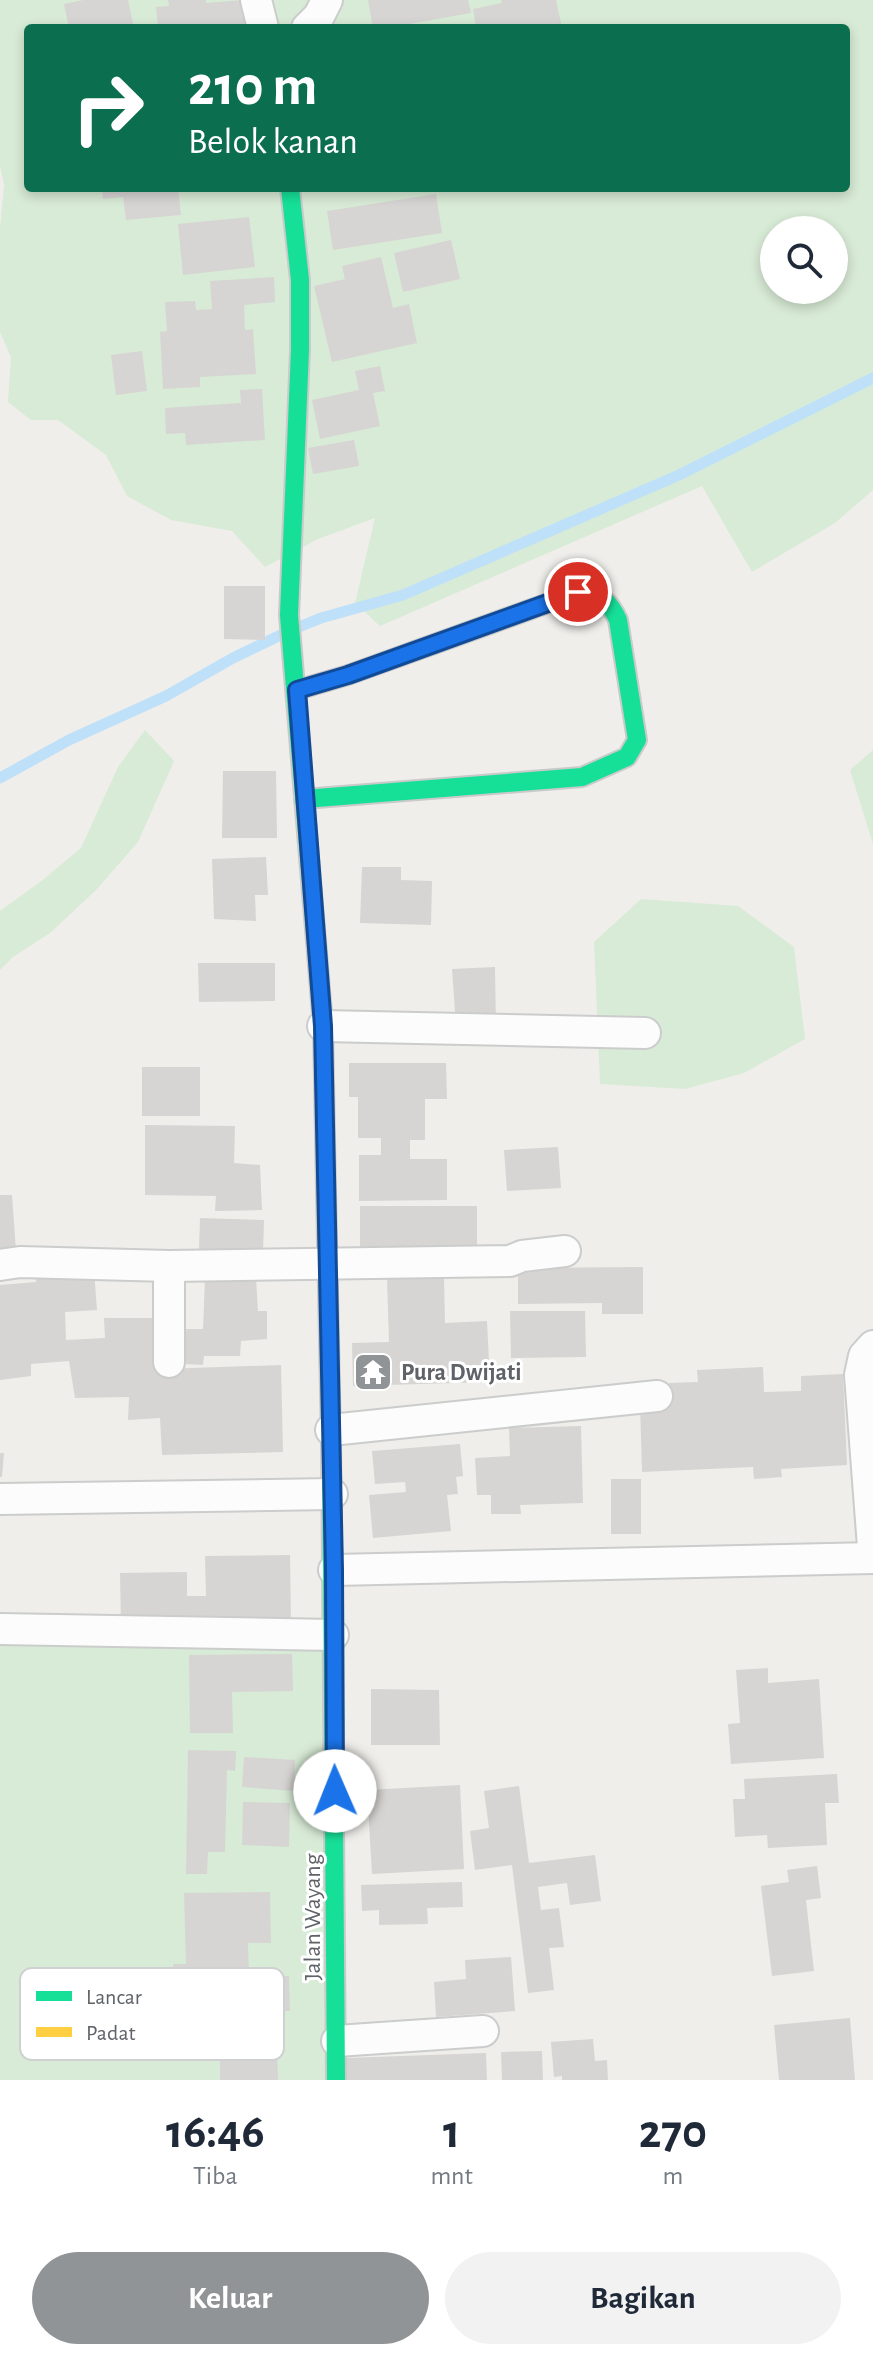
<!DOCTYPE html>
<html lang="id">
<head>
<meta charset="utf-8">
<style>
  :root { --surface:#fff; --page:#f2f2f3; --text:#1f2937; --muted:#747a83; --accent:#919496 }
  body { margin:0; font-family:"Alegreya Sans",sans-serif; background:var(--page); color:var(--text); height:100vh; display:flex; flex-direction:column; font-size:30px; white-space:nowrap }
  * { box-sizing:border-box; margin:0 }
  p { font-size:26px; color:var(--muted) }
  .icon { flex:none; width:44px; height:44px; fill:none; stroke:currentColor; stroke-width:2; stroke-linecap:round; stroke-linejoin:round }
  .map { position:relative; height:2080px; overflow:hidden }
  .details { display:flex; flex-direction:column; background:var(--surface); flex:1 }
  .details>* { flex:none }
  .guide { position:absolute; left:24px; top:24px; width:826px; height:168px; border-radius:8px; box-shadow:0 4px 12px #0003; background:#0b6e4f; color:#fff; overflow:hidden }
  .buttons { position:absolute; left:760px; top:216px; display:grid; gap:16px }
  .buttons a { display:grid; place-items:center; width:88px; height:88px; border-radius:50%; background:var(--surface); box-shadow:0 4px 12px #0003; font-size:40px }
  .pin { position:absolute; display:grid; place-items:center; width:68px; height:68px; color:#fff; margin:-34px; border:4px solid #fff; border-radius:50%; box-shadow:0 2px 8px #0007 }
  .me { position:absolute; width:88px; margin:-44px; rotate:359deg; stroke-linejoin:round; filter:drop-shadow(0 0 6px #0008) }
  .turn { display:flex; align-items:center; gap:28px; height:168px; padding:0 32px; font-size:36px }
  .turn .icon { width:104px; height:104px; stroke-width:2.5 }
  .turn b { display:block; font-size:56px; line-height:68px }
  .eta { display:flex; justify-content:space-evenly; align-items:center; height:136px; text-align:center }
  .eta b { font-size:48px; font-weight:700; line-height:56px }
  .button { display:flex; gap:16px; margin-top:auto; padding:16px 32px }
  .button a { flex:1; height:92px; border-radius:48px; background:var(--accent); color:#fff; font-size:32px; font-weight:700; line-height:92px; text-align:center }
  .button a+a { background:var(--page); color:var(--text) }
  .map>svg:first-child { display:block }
  .green { fill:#d8ebd6; fill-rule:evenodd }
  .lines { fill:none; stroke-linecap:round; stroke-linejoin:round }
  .stream { stroke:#bfe0f9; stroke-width:11 }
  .building { fill:#d6d5d3 }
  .street-casing { stroke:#cbcccc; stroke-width:34 }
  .fast-casing { stroke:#cacacb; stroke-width:22 }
  .slow-casing { stroke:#cacacb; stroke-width:22 }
  .street { stroke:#fdfcfc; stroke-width:30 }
  .fast { stroke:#16e098; stroke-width:18 }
  .slow { stroke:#ffcf43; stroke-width:18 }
  .route-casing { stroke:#114b97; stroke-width:20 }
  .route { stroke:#1a73e8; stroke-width:14 }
  .labels { text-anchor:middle; stroke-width:6; stroke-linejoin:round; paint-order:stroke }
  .poi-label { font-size:24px; font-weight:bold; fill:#5f6368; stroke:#fff; text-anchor:start }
  .street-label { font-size:24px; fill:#5f6368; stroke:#fff }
  .key { fill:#fff; stroke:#cfd0d2; stroke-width:2 }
  .key-label { font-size:22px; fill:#5f6368 }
</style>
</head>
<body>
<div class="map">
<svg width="873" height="2080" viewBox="0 0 873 2080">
  <rect width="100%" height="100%" fill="#efeeea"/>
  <g class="green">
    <path d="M0,0H873V490L835,523L752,572L702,486L380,626L355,603L375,518L318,539L265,567L232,531L171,520L127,496L106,455L58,420H31L8,402L11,357L0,332V229L4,185L0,166ZM28,28H846V188H28ZM774,230H834V290H774Z"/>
    <path d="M145,730L174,761L138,842L96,890L50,933L13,957L0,970V911L44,879L81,848L118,767Z"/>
    <path d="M873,750V844L850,770Z"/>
    <path d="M641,899L738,906L794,947L805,1039L744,1073L685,1089L600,1084L594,942Z"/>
    <path d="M333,1635V2080H0V1639Z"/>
  </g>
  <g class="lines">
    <g class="stream">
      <path d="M299,627L321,618L403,595L679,475L873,378"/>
      <path d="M0,778L69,740L166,696L233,658L283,634"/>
    </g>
  </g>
  <g class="building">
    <path d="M83,0H128L134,28H69L64,4Z"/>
    <path d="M168,0H206V3L244,0L246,28H158L156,7L169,6Z"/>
    <path d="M368,0H468L471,13L387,28H373Z"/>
    <path d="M501,0H556L562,28H476L473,9L502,3Z"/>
    <path d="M102,188H178L181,215L126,220L123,197L103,199Z"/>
    <path d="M436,194L442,233L333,250L327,211Z"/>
    <path d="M249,217L255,267L183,275L178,224Z"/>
    <path d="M451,240L460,279L403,292L394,253Z"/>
    <path d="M381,257L393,308L409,304L417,343L332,362L314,286L345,279L342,266Z"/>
    <path d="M274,277L275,302L244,305L245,330L253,329L256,374L200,377V387L163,389L160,332L167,331L165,302L195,301L196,310L212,309L210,281Z"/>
    <path d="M142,351L147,391L116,395L111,355Z"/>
    <path d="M380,366L385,391L373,393L380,426L320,439L312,400L359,390L355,371Z"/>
    <path d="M262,389L265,440L186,445L185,433L166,434L165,408L241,403L240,390Z"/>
    <path d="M354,440L359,466L313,474L308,448Z"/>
    <path d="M224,586H265V640L224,639Z"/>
    <path d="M223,771H276L277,838H222Z"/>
    <path d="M266,857L268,895H255L256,921L214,919L212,859Z"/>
    <path d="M362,867H401V880L432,881L431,925L360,923Z"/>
    <path d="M198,963H275V1001L199,1002Z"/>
    <path d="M495,967L496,1026L456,1025L452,969Z"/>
    <path d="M349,1063H446L447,1099H425V1140H410V1159H447V1200L359,1201V1155H381V1138H358V1097H349Z"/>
    <rect x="142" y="1067" width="58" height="49"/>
    <path d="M145,1125L235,1126L234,1163L260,1165L262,1210L215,1211L216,1196L145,1195Z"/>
    <path d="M558,1147L561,1188L507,1191L504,1150Z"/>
    <path d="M0,1195H12L16,1251L0,1252Z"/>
    <path d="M360,1206H477V1250L360,1251Z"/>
    <path d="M200,1218L264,1220L263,1252L199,1250Z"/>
    <path d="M643,1267V1314H602V1303L518,1304V1268Z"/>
    <path d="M94,1270L97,1310L65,1312L66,1340L105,1338L104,1318H160L163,1369L281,1365L283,1452L162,1455L160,1418L128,1420L129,1397L75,1398L69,1361L31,1364V1376L0,1380V1285L36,1282V1272Z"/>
    <path d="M444,1277L445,1323L487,1321L490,1382L353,1386L352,1343L389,1342L387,1278Z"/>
    <path d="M256,1278L258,1311H267V1339L241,1341L240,1356H204L203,1365L185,1364L184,1329H203L205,1279Z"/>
    <path d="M510,1311H585L586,1357L511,1358Z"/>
    <path d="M763,1367L764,1392L801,1391V1376L843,1374L847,1465L781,1469L782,1477L754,1479L753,1467L642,1472L640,1405L670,1404L669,1383L698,1382L697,1370Z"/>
    <path d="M581,1426L583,1503L520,1505L521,1514H491V1495H477L475,1458L510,1456L509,1428Z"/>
    <path d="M460,1444L463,1476L456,1477L458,1494L447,1495L451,1531L373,1538L369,1495L406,1492L405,1482L375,1484L372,1451Z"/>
    <path d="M0,1453H4L2,1477H0Z"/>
    <rect x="611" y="1479" width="30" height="55"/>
    <path d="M290,1555L291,1623L121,1626L120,1573L187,1572V1596H206L205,1556Z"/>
    <path d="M292,1654L293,1691L232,1692L233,1733H190L189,1655Z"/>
    <path d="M768,1668V1683L819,1679L824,1758L731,1764L728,1724L740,1723L736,1670Z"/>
    <path d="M371,1689L439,1690L440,1745H371Z"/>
    <path d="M188,1750L236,1751L235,1771L227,1770L225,1852H208L207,1874H186Z"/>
    <path d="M244,1757L295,1760L294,1791L242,1787Z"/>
    <path d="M837,1774L839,1803H825L827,1845L768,1848L767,1835L735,1837L733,1799H745L744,1779Z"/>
    <path d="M460,1785L464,1869L372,1874L367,1790Z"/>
    <path d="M519,1786L529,1863L595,1855L601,1901L570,1905L567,1883L538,1887L541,1910L559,1908L564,1947L549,1948L554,1990L528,1993L512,1865L475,1870L470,1831L489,1828L484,1791Z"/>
    <path d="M243,1802L290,1803L289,1847L242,1845Z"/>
    <path d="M817,1866L821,1898L806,1900L814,1971L772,1976L761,1886L789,1882L787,1870Z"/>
    <path d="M462,1882L463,1907L427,1908L428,1924L379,1925V1910L362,1911L361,1885Z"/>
    <path d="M270,1892L271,1943H248L249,1976H289L290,2011H276L278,2080H220V2059H236L235,2047H216L215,2018H199V2005L174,2006L173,1964H186L184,1893Z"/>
    <path d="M511,1957L515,2011L436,2017L434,1982L466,1979L465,1960Z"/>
    <path d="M850,2018L855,2080H779L774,2025Z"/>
    <path d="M593,2039L595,2061L607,2060L608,2080H562V2076L554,2077L551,2042Z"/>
    <path d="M542,2051L543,2080H502L501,2052Z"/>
    <path d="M486,2053L487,2080H347L346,2058Z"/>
  </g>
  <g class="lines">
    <defs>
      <g id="street">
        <path d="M256,0L263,28"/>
        <path d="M307,28L319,16L327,0"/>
        <path d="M323,1026L645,1033"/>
        <path d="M0,1265L20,1262L169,1266L510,1261L522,1256L565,1251"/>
        <path d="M169,1266V1362"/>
        <path d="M873,1346L864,1356L860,1375L873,1547"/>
        <path d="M331,1430L657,1396"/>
        <path d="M0,1499L332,1494"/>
        <path d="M334,1570L873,1558"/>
        <path d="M0,1629L333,1635"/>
        <path d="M337,2041L483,2031"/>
      </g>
      <g id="fast">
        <path d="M290,188L300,280V350L289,615L323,1026L326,1192"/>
        <path d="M304,799L582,777L627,757L637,740L618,620C602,585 583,590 551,602"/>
        <path d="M331,1441L336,2080"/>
      </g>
      <g id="slow">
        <path d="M297,690L348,675L551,602"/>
        <path d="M326,1192L331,1441"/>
      </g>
    </defs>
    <use href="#street" class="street-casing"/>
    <use href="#fast" class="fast-casing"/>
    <use href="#slow" class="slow-casing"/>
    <use href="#street" class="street"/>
    <use href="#fast" class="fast"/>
    <use href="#slow" class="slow"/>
  </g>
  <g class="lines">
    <defs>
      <path id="route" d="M335,1791L334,1570L323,1026L297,690L348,675L578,592"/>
    </defs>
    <use href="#route" class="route-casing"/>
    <use href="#route" class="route"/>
  </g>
  <defs>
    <symbol id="temple-square" viewBox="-11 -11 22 22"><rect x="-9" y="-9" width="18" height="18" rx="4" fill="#919496" stroke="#fff"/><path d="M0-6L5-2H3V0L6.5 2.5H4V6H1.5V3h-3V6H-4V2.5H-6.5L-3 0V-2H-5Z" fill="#fff"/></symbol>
  </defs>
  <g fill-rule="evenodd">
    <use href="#temple-square" x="351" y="1350" width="44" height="44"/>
  </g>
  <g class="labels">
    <g class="poi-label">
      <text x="401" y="1380">Pura Dwijati</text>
    </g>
    <g class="street-label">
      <text transform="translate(312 1917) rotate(-90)" y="8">Jalan Wayang</text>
    </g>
  </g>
  <rect x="20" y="1968" width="264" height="92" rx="12" class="key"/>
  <rect x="36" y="1991" width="36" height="10" fill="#16e098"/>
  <rect x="36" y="2027" width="36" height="10" fill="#ffcf43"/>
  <g class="key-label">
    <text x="86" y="2004">Lancar</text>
    <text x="86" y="2040">Padat</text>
  </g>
</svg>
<div class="buttons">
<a><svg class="icon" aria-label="search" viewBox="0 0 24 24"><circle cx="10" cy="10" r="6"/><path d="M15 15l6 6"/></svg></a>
</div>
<div class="pin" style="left:578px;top:592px;background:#d93025"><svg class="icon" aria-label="arrive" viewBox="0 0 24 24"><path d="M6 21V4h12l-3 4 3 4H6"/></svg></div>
<svg class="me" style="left:335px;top:1791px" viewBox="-20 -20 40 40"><circle r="19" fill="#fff"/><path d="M0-13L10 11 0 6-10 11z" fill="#1a73e8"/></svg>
<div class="guide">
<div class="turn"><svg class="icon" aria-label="right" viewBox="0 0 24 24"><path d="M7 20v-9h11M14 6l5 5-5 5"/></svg><div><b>210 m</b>Belok kanan</div></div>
</div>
</div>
<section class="details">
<div class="eta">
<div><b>16:46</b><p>Tiba</p></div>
<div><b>1</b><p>mnt</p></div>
<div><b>270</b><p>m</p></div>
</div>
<div class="button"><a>Keluar</a><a>Bagikan</a></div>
</section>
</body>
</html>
